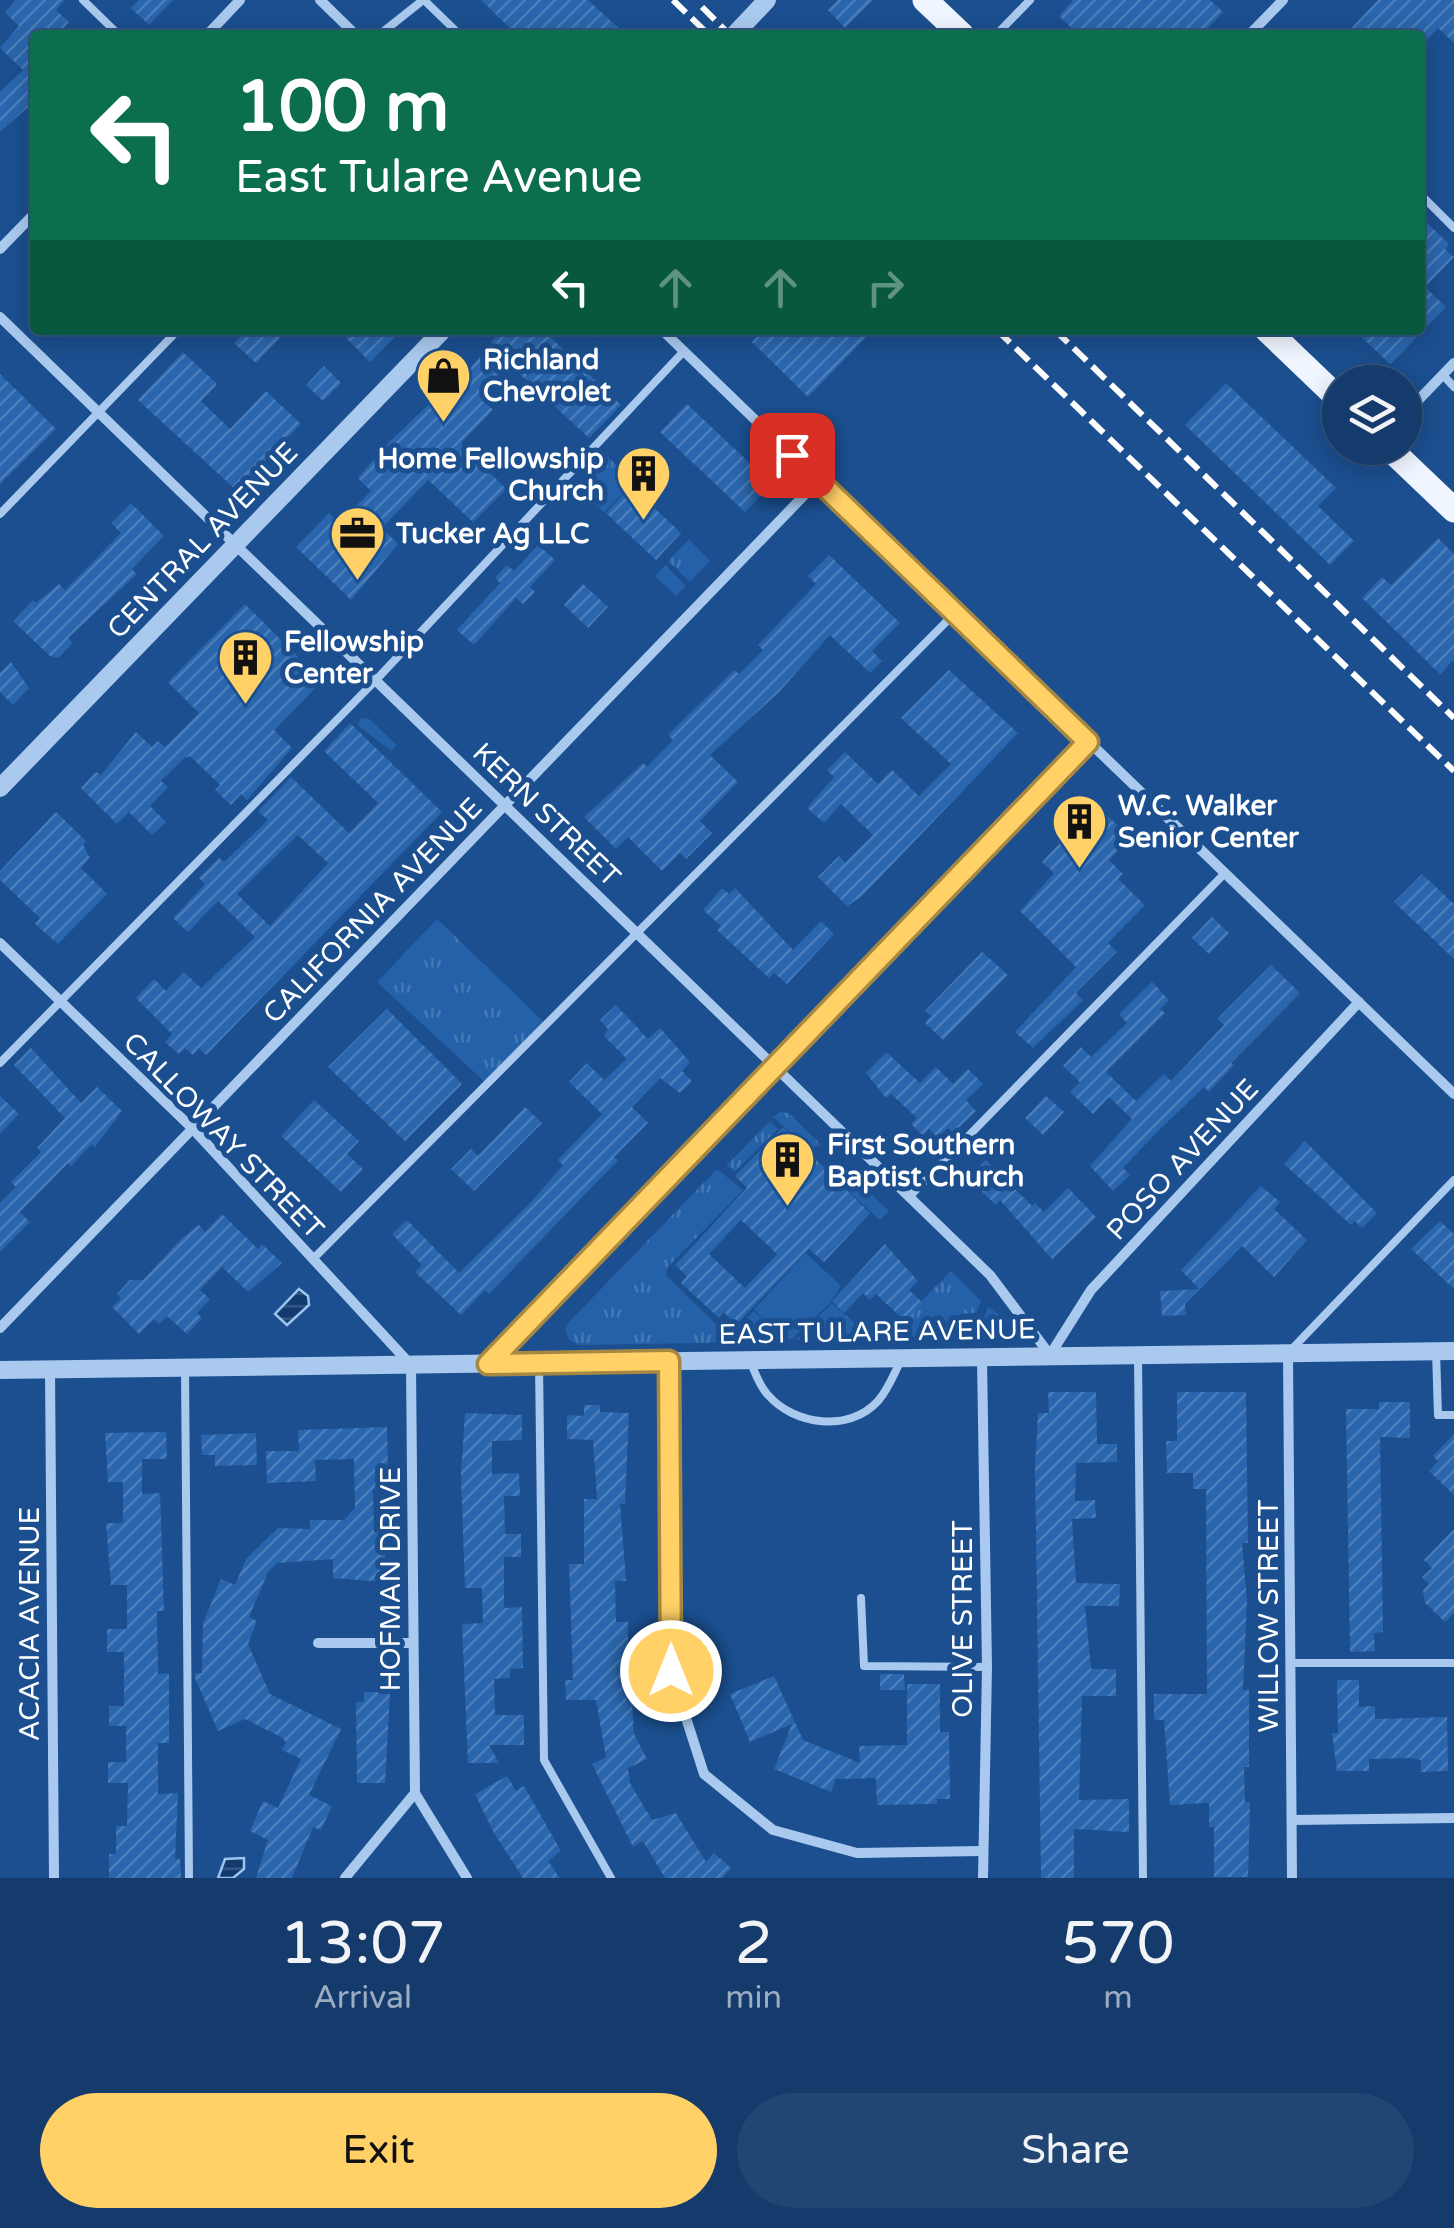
<!DOCTYPE html>
<html lang="en">
<head>
<meta charset="utf-8">
<style>
  :root { --surface:#143b6b; --page:#214673; --text:#f1f3f6; --muted:#9dadc1; --line:#33557e; --accent:#ffd166 }
  body { margin:0; font-family:"Varela Round",sans-serif; background:var(--page); color:var(--text); height:100vh; display:flex; flex-direction:column; font-size:38px; white-space:nowrap }
  * { box-sizing:border-box; margin:0 }
  p { font-size:32px; color:var(--muted) }
  .icon { flex:none; width:55px; height:55px; fill:none; stroke:currentColor; stroke-width:2; stroke-linecap:round; stroke-linejoin:round }
  .map { position:relative; height:1878px; overflow:hidden }
  .sheet { display:flex; flex-direction:column; background:var(--surface); flex:1 }
  .sheet>* { flex:none }
  .guide { position:absolute; left:30px; top:30px; width:1395px; height:305px; border-radius:10px; box-shadow:0 5px 25px #0003,0 0 0 2px var(--line); background:#0b6e4f; color:#fff; overflow:hidden }
  .buttons { position:absolute; left:1322px; top:365px; display:grid; gap:20px }
  .buttons a { display:grid; place-items:center; width:100px; height:100px; border-radius:50%; background:var(--surface); box-shadow:0 5px 25px #0003,0 0 0 2px var(--line); font-size:50px }
  .pin { position:absolute; display:grid; place-items:center; width:85px; height:85px; color:#fff; margin:-42px; border-radius:20px; box-shadow:0 5px 15px #0006 }
  .me { position:absolute; width:110px; margin:-55px; rotate:0deg; stroke-linejoin:round; filter:drop-shadow(0 0 8px #0008) }
  .turn { display:flex; align-items:center; gap:35px; height:210px; padding:0 40px; font-size:45px }
  .turn .icon { width:130px; height:130px; stroke-width:2.5 }
  .turn b { display:block; font-size:70px; line-height:85px }
  .lanes { display:flex; align-items:center; height:95px; padding:0 40px; background:#0003; justify-content:center; gap:50px; direction:ltr }
  .lanes .off { opacity:.35 }
  .eta { display:flex; justify-content:space-evenly; align-items:center; height:170px; text-align:center }
  .eta b { font-size:60px; font-weight:600; line-height:70px }
  .button { display:flex; gap:20px; margin-top:auto; padding:20px 40px }
  .button a { flex:1; height:115px; border-radius:60px; background:var(--accent); color:#111; font-size:40px; font-weight:600; line-height:115px; text-align:center }
  .button a+a { background:var(--page); color:var(--text) }
  .map>svg:first-child { display:block }
  .grass { fill:url(#grass-tufts) }
  .park { fill:#2461a8 }
  .water { fill:url(#water-rules); stroke:#9cc4f0; stroke-width:2.5 }
  .building { fill:url(#building-hatch); fill-rule:evenodd }
  .lines { fill:none; stroke-linecap:round; stroke-linejoin:round }
  .service { stroke:#a9c9ee; stroke-width:8 }
  .minor { stroke:#a9c9ee; stroke-width:10 }
  .tertiary { stroke:#a9c9ee; stroke-width:18 }
  .primary { stroke:#f0f6ff; stroke-width:25 }
  .rail { stroke:#fff; stroke-width:6; stroke-dasharray:18 8; stroke-linecap:butt }
  .route-casing { stroke:#a68842; stroke-width:25 }
  .route { stroke:#ffd166; stroke-width:18 }
  .labels { text-anchor:middle; stroke-width:10; stroke-linejoin:round; paint-order:stroke }
  .poi-label { font-size:28px; font-weight:bold; fill:#fff; stroke:#1b4f8f; text-anchor:start }
  .street-label { font-size:28px; fill:#fff; stroke:#1b4f8f }
</style>
</head>
<body>
<div class="map">
<svg width="1454" height="1878" viewBox="0 0 1454 1878">
  <defs>
    <pattern id="grass-tufts" width="24" height="20" patternUnits="userSpaceOnUse" patternTransform="scale(2.5)"><rect width="24" height="20" fill="#2461a8"/><path d="M3 7l-1-3M5 7V3M7 7l1-3M15 17l-1-3M17 17v-4M19 17l1-3" fill="none" stroke="#4579b5"/></pattern>
    <pattern id="water-rules" width="6" height="5" patternUnits="userSpaceOnUse" patternTransform="scale(2.5)"><rect width="6" height="5" fill="#123a6d"/><path d="M0 2.5h6" fill="none" stroke="#365883"/></pattern>
    <pattern id="building-hatch" width="6" height="6" patternUnits="userSpaceOnUse" patternTransform="scale(2.5)"><rect width="6" height="6" fill="#2a66ad"/><path d="M-1 1l2-2M0 6l6-6M5 7l2-2" fill="none" stroke="#4a7db9"/></pattern>
  </defs>
  <rect width="100%" height="100%" fill="#1b4f8f"/>
  <g class="grass">
    <path d="M607,456L634,482L604,512L577,486Z"/>
    <path d="M689,539L710,561L690,582L668,561Z"/>
    <path d="M665,565L686,586L676,596L655,576Z"/>
    <path d="M368,718L397,745L391,751L358,725L360,719Z"/>
    <path d="M437,919L544,1022L486,1083L377,982Z"/>
    <path d="M780,1112L789,1113L821,1145L809,1149L773,1117Z"/>
    <path d="M770,1121L778,1129L735,1172L727,1165Z"/>
    <path d="M717,1169L743,1190L667,1268L666,1275L725,1333H732L754,1311L773,1330L761,1342L579,1345L569,1340L565,1328L569,1322Z"/>
    <path d="M857,1180L889,1211L880,1220L845,1188Z"/>
    <path d="M951,1271L981,1301L976,1313L960,1314L961,1329L980,1327L988,1307L1008,1321L1004,1336L796,1340L832,1303L868,1335L887,1336Z"/>
  </g>
  <path class="park" d="M806,1253L841,1286L830,1303L792,1339L767,1341L774,1330L754,1309Z"/>
  <g class="water">
    <path d="M299,1289L308,1296L309,1305L287,1325L275,1314Z"/>
    <path d="M244,1858V1869L233,1878H218L225,1859Z"/>
  </g>
  <g class="building">
    <path d="M16,0H65L56,10L69,22L57,35H35V101L0,132V92L23,70L0,48L19,26L5,12Z"/>
    <path d="M139,0H173L149,25L131,8Z"/>
    <path d="M481,0H588L626,35H517Z"/>
    <path d="M838,0H873L845,28L828,10Z"/>
    <path d="M1073,0H1210L1223,12L1201,35H1079L1059,16Z"/>
    <path d="M1378,0H1454V43L1438,28L1420,47V35H1345Z"/>
    <path d="M1420,216L1449,244L1445,249L1454,257L1425,287L1446,307L1390,364L1354,330H1420Z"/>
    <path d="M247,330H288L256,363L234,343Z"/>
    <path d="M338,330H402L370,362Z"/>
    <path d="M501,330H543L621,405L589,438L509,364L479,396L493,410L461,443L506,489L473,522L428,480L382,528L398,544L351,600L296,547L329,513L339,523L371,491L358,478L388,443L458,377L461,380Z"/>
    <path d="M763,330H873L808,397L752,342Z"/>
    <path d="M183,352L217,384L201,401L230,429L266,391L301,424L236,490L138,400Z"/>
    <path d="M324,366L341,383L323,401L306,385Z"/>
    <path d="M0,374L56,429L0,484Z"/>
    <path d="M1226,383L1336,488L1318,506L1354,541L1330,565L1185,425Z"/>
    <path d="M687,404L772,484L745,512L660,432Z"/>
    <path d="M631,486L681,533L656,560L606,513Z"/>
    <path d="M131,503L164,536L132,569L137,574L68,638L73,643L58,658L50,656L13,621L33,600L36,603L59,584L65,590L121,533L111,523Z"/>
    <path d="M1438,538L1454,554V659L1440,674L1362,598L1382,577L1391,585Z"/>
    <path d="M538,545L555,560L530,587L535,592L523,604L516,598L474,645L457,630L500,583L495,577L507,565L514,571Z"/>
    <path d="M829,555L900,623L872,651L882,661L870,673L830,635L778,693L710,755L738,782L700,821L712,833L686,859L680,853L662,871L628,837L616,849L584,817L643,763L647,767L673,740L668,735L679,724L734,670L739,674L763,650L758,645L816,584L808,576Z"/>
    <path d="M583,584L608,607L588,628L564,605Z"/>
    <path d="M245,604L322,681L274,730L292,748L247,800L241,794L231,805L215,790L220,785L190,756L184,758L161,781L168,787L150,806L166,822L152,835L129,812L117,824L81,788L96,772L101,775L136,732L152,747L158,741L165,747L199,713L168,682Z"/>
    <path d="M11,662L29,688L13,705L0,692V673Z"/>
    <path d="M949,670L1018,733L862,896L847,906L818,877L839,856L845,863L873,835L841,804L824,823L807,808L834,777L827,770L845,752L878,784L892,770L919,796L951,764L901,718Z"/>
    <path d="M350,723L442,812L206,1055L199,1048L193,1055L185,1048L179,1054L165,1042L172,1034L136,998L154,979L166,991L184,972L201,988L255,937L218,901L188,932L173,918L205,884L199,878L219,858L224,862L268,820L258,811L291,777L349,833L378,803L324,751ZM298,835L328,863L270,926L237,894Z"/>
    <path d="M1096,805L1131,838L1109,860L1123,874L1118,879L1145,905L1108,943L1117,952L1076,993L1083,1000L1033,1048L1015,1032L1076,967L1020,911L1054,873L1042,862Z"/>
    <path d="M56,812L86,841L83,845L90,858L81,868L107,894L58,944L35,924L40,918L0,880V871Z"/>
    <path d="M1422,874L1454,904V959L1394,902Z"/>
    <path d="M722,888L729,894L735,888L793,950L821,921L834,934L787,984L774,973L769,978L717,930L721,926L703,910Z"/>
    <path d="M1212,917L1229,933L1209,954L1192,938Z"/>
    <path d="M982,952L1008,975L943,1040L925,1023L931,1016L925,1011Z"/>
    <path d="M1271,965L1300,993L1231,1063L1234,1065L1209,1092L1204,1087L1155,1134L1123,1168L1130,1175L1113,1191L1090,1166L1132,1119L1109,1097L1093,1114L1070,1092L1080,1082L1063,1066L1081,1047L1091,1057L1127,1023L1119,1014L1152,982L1169,1000L1160,1009L1165,1013L1106,1072L1136,1101L1164,1074L1171,1081L1224,1025L1217,1019Z"/>
    <path d="M616,1005L648,1039L660,1028L690,1062L682,1071L692,1081L680,1093L660,1078L632,1107L648,1123L614,1157L618,1160L489,1294L485,1290L461,1315L415,1272L422,1265L392,1234L407,1220L459,1273L532,1201L563,1165L558,1160L602,1114L569,1082L587,1063L604,1080L627,1059L604,1036L608,1029L600,1020Z"/>
    <path d="M387,1009L462,1084L405,1141L328,1067Z"/>
    <path d="M31,1048L81,1103L97,1087L122,1111L95,1147L92,1144L71,1166L68,1163L20,1212L30,1222L0,1252V1203L16,1187L11,1182L41,1152L37,1148L65,1118L14,1065Z"/>
    <path d="M886,1052L920,1083L936,1067L953,1084L968,1069L983,1084L966,1100L976,1111L953,1133L948,1128L937,1137L929,1129L923,1136L911,1124L917,1118L891,1094L886,1098L866,1073Z"/>
    <path d="M0,1096L19,1114L0,1134Z"/>
    <path d="M1046,1096L1064,1112L1043,1135L1025,1118Z"/>
    <path d="M314,1100L359,1141L347,1154L363,1169L341,1192L281,1136Z"/>
    <path d="M525,1107L542,1123L474,1191L451,1169L471,1149L478,1156Z"/>
    <path d="M783,1127L870,1213L824,1262L809,1249L736,1325L724,1312L719,1318L681,1283L687,1276L675,1265L747,1188L735,1176ZM741,1220L777,1254L745,1288L709,1254Z"/>
    <path d="M1305,1141L1377,1213L1362,1228L1355,1221L1351,1225L1284,1164Z"/>
    <path d="M986,1160L1032,1206L1035,1203L1044,1212L1068,1188L1096,1217L1052,1259L1000,1200L996,1205L968,1178Z"/>
    <path d="M1261,1186L1280,1202L1274,1209L1307,1240L1274,1277L1242,1246L1185,1304L1186,1315L1162,1316L1160,1291L1199,1289L1181,1270Z"/>
    <path d="M222,1214L258,1249L262,1244L282,1263L248,1292L222,1267L200,1290L210,1299L197,1313L202,1318L187,1334L167,1316L159,1324L154,1319L139,1334L112,1307L121,1298L117,1294L130,1280H143L182,1238L199,1225L205,1232Z"/>
    <path d="M1440,1221L1454,1234V1289L1411,1249Z"/>
    <path d="M885,1244L918,1281L909,1290L923,1303L905,1321L876,1294L870,1300L863,1293L844,1313L832,1301Z"/>
    <path d="M1048,1392H1096L1097,1444H1117V1462L1076,1463L1075,1501L1095,1500L1096,1518L1072,1519L1076,1583L1120,1584L1119,1606H1085L1091,1669H1116V1696H1082L1079,1800L1129,1799V1832L1074,1829V1878H1041L1035,1466L1038,1413H1049Z"/>
    <path d="M1177,1392H1246L1248,1543H1242L1247,1601L1243,1690H1249V1767H1244L1245,1802H1250L1248,1877H1214V1827H1209V1803L1170,1805L1164,1720H1154V1694H1207L1206,1489H1193V1473H1167L1166,1441H1177Z"/>
    <path d="M1379,1402H1410V1438L1380,1437L1383,1632L1374,1633L1375,1651L1350,1652L1346,1409H1379Z"/>
    <path d="M584,1405H600V1412L629,1413L625,1504H620L626,1581H615L616,1622H628L627,1701L632,1700L634,1734L647,1759L628,1768L630,1783L652,1820L676,1813L706,1862L714,1853L731,1868L722,1878H665L643,1841L633,1847L592,1764L606,1757L596,1700H566L565,1680H573L569,1564H584V1499H597L593,1440L567,1439V1415L584,1416Z"/>
    <path d="M465,1413L522,1415V1440L492,1441V1474L519,1473L520,1496H504L505,1534H521V1557H504V1608L522,1607L523,1668L510,1669V1678L494,1679L495,1715H524V1745H489L499,1763H468L462,1624L483,1623L482,1588H465L461,1474Z"/>
    <path d="M387,1427L388,1471H381V1489H373L374,1532H385V1582L333,1578V1559L277,1563L268,1572L249,1617L257,1621L248,1644L270,1694L341,1729L309,1795L332,1806L321,1830L313,1827L292,1878H256L268,1840L250,1831L263,1801L278,1808L301,1759L282,1750L286,1742L281,1737L245,1719L218,1731L195,1678V1673H202L203,1623L221,1579L235,1585L246,1559L278,1528L310,1529V1520H344L355,1508L354,1459L315,1460L316,1481L267,1483L266,1451H299L298,1430Z"/>
    <path d="M166,1432L167,1459H142V1494L160,1493L164,1611H157L158,1674L169,1673V1743H158V1794L178,1793L175,1859H180L181,1878H109V1854H116V1826H127L128,1783H108V1762H126V1726H109V1706H124V1652H107V1629H127V1585H111L106,1523H123V1482H108L105,1433Z"/>
    <path d="M256,1433L257,1465L215,1466V1455H202L201,1435Z"/>
    <path d="M1454,1434V1495L1429,1471L1438,1461L1433,1456Z"/>
    <path d="M1454,1529V1613L1445,1622L1425,1603L1423,1590L1429,1584L1422,1577L1432,1568L1424,1560Z"/>
    <path d="M880,1674H904L905,1690H880Z"/>
    <path d="M774,1676L803,1740L860,1763L859,1746L907,1745V1684H940V1732H949L950,1799H937V1804L877,1805L876,1778L836,1779L831,1792L774,1769L792,1724L750,1742L730,1694Z"/>
    <path d="M1337,1680H1359V1707L1375,1706V1719L1447,1717L1448,1771L1421,1772V1760L1411,1758L1369,1759V1771H1337L1332,1733H1338Z"/>
    <path d="M364,1692H390L385,1783H357L356,1702H364Z"/>
    <path d="M507,1776L516,1791L524,1786L561,1851L548,1861L560,1878H523L494,1833L475,1794Z"/>
  </g>
  <g class="lines">
    <g class="service">
      <path d="M83,0L119,35"/>
      <path d="M424,0L460,35"/>
      <path d="M379,35L423,0"/>
      <path d="M996,35L1030,0"/>
      <path d="M1420,194L1454,228"/>
      <path d="M1443,375L1454,387"/>
      <path d="M0,514L178,330"/>
      <path d="M0,1063L376,680L684,351"/>
      <path d="M910,1196L1225,873"/>
      <path d="M313,1259L955,613"/>
      <path d="M1291,1350L1454,1180"/>
      <path d="M1436,1351L1438,1415H1454"/>
      <path d="M1138,1354L1143,1878"/>
      <path d="M750,1361C755,1372 759,1386 768,1395C794,1425 849,1433 878,1401C888,1390 894,1374 901,1360"/>
      <path d="M539,1363L544,1760L611,1878"/>
      <path d="M185,1368L189,1878"/>
      <path d="M861,1598L864,1666L987,1667"/>
      <path d="M1291,1663H1454"/>
    </g>
    <g class="minor">
      <path d="M320,0L356,35"/>
      <path d="M207,35L240,0"/>
      <path d="M1249,35L1283,0"/>
      <path d="M0,249L35,213"/>
      <path d="M0,317L990,1275L1050,1355L1091,1290L1359,1002"/>
      <path d="M662,330L1454,1094"/>
      <path d="M1405,414L1454,363"/>
      <path d="M0,943L193,1129L411,1365L415,1793L345,1878"/>
      <path d="M0,1328L818,481"/>
      <path d="M1288,1353L1292,1878"/>
      <path d="M982,1360L987,1667L983,1878"/>
      <path d="M669,1361L671,1671L704,1774L773,1830L857,1853L982,1851"/>
      <path d="M488,1363L1088,742"/>
      <path d="M50,1369L54,1878"/>
      <path d="M318,1643H413"/>
      <path d="M415,1793L467,1878"/>
      <path d="M1292,1820L1454,1818"/>
    </g>
    <g class="tertiary">
      <path d="M734,35L767,0"/>
      <path d="M0,788L443,330"/>
      <path d="M0,1370L1454,1351"/>
    </g>
    <g class="primary">
      <path d="M925,0L962,35"/>
      <path d="M1267,330L1340,400"/>
      <path d="M1389,448L1454,510"/>
    </g>
    <g class="rail">
      <path d="M673,0L709,35"/>
      <path d="M702,7L730,35"/>
      <path d="M997,330L1454,771"/>
      <path d="M1055,330L1454,718"/>
    </g>
  </g>
  <g class="lines">
    <defs>
      <path id="route" d="M671,1671L669,1361L488,1364L1088,742L792,455"/>
    </defs>
    <use href="#route" class="route-casing"/>
    <use href="#route" class="route"/>
  </g>
  <defs>
    <symbol id="shop-pin" viewBox="-11 -11 22 30"><path d="M0 17L-7.5 6A9.5 9.5 0 1 1 7.5 6Z" fill="#ffd166" stroke="#1b4f8f"/><path d="M-5-2.5h2.3a2.7 3.5 0 0 1 5.4 0H5L5.5 6h-11ZM-1.5-2.5h3a1.5 2.3 0 0 0-3 0Z" fill="#111"/></symbol>
    <symbol id="building-pin" viewBox="-11 -11 22 30"><path d="M0 17L-7.5 6A9.5 9.5 0 1 1 7.5 6Z" fill="#ffd166" stroke="#1b4f8f"/><path d="M-4-6H4V6H1V3H-1V6H-4ZM-2.5-4.3h1.7v1.8h-1.7ZM.8-4.3h1.7v1.8H.8ZM-2.5-1h1.7V.8h-1.7ZM.8-1h1.7V.8H.8Z" fill="#111"/></symbol>
    <symbol id="office-pin" viewBox="-11 -11 22 30"><path d="M0 17L-7.5 6A9.5 9.5 0 1 1 7.5 6Z" fill="#ffd166" stroke="#1b4f8f"/><path d="M-6-3h4V-5.5h4V-3h4V5H-6ZM-1-4.5V-3h2v-1.5ZM-6 0V1H6V0Z" fill="#111"/></symbol>
  </defs>
  <g fill-rule="evenodd">
    <use href="#shop-pin" x="412" y="344" width="63" height="86"/>
    <use href="#building-pin" x="612" y="442" width="63" height="86"/>
    <use href="#office-pin" x="326" y="502" width="63" height="86"/>
    <use href="#building-pin" x="214" y="626" width="63" height="86"/>
    <use href="#building-pin" x="1048" y="790" width="63" height="86"/>
    <use href="#building-pin" x="756" y="1128" width="63" height="86"/>
  </g>
  <g class="labels">
    <g class="poi-label">
      <text x="483" y="369">Richland<tspan x="483" dy="32">Chevrolet</tspan></text>
      <text x="604" y="468" text-anchor="end">Home Fellowship<tspan x="604" dy="32">Church</tspan></text>
      <text x="396" y="543">Tucker Ag LLC</text>
      <text x="284" y="651">Fellowship<tspan x="284" dy="32">Center</tspan></text>
      <text x="1118" y="815">W.C. Walker<tspan x="1118" dy="32">Senior Center</tspan></text>
      <text x="827" y="1154">First Southern<tspan x="827" dy="32">Baptist Church</tspan></text>
    </g>
    <g class="street-label">
      <text transform="translate(202 540) rotate(-46)" y="10">CENTRAL AVENUE</text>
      <text transform="translate(547 814) rotate(44)" y="10">KERN STREET</text>
      <text transform="translate(372 910) rotate(-46)" y="10">CALIFORNIA AVENUE</text>
      <text transform="translate(224 1135) rotate(46)" y="10">CALLOWAY STREET</text>
      <text transform="translate(1182 1159) rotate(-47)" y="10">POSO AVENUE</text>
      <text transform="translate(877 1331) rotate(-1)" y="10">EAST TULARE AVENUE</text>
      <text transform="translate(390 1579) rotate(-90)" y="10">HOFMAN DRIVE</text>
      <text transform="translate(1268 1616) rotate(-90)" y="10">WILLOW STREET</text>
      <text transform="translate(962 1619) rotate(-90)" y="10">OLIVE STREET</text>
      <text transform="translate(29 1624) rotate(-90)" y="10">ACACIA AVENUE</text>
    </g>
  </g>
</svg>
<div class="buttons">
<a><svg class="icon" aria-label="layers" viewBox="0 0 24 24"><path d="M12 4l9 5-9 5-9-5zM3 14l9 5 9-5"/></svg></a>
</div>
<div class="pin" style="left:792px;top:455px;background:#d93025"><svg class="icon" aria-label="arrive" viewBox="0 0 24 24"><path d="M6 21V4h12l-3 4 3 4H6"/></svg></div>
<svg class="me" style="left:671px;top:1671px" viewBox="-20 -20 40 40"><circle r="17" fill="#ffd166" stroke="#fff" stroke-width="3"/><path d="M0-11L8 9 0 5-8 9z" fill="#fff"/></svg>
<div class="guide">
<div class="turn"><svg class="icon" aria-label="left" viewBox="0 0 24 24"><path d="M17 20v-9H6M10 6l-5 5 5 5"/></svg><div><b>100 m</b>East Tulare Avenue</div></div>
<div class="lanes"><svg class="icon" aria-label="left" viewBox="0 0 24 24"><path d="M17 20v-9H6M10 6l-5 5 5 5"/></svg><svg class="icon off" aria-label="ahead" viewBox="0 0 24 24"><path d="M12 20V5M6 11l6-6 6 6"/></svg><svg class="icon off" aria-label="ahead" viewBox="0 0 24 24"><path d="M12 20V5M6 11l6-6 6 6"/></svg><svg class="icon off" aria-label="right" viewBox="0 0 24 24"><path d="M7 20v-9h11M14 6l5 5-5 5"/></svg></div>
</div>
</div>
<section class="sheet">
<div class="eta">
<div><b>13:07</b><p>Arrival</p></div>
<div><b>2</b><p>min</p></div>
<div><b>570</b><p>m</p></div>
</div>
<div class="button"><a>Exit</a><a>Share</a></div>
</section>
</body>
</html>
